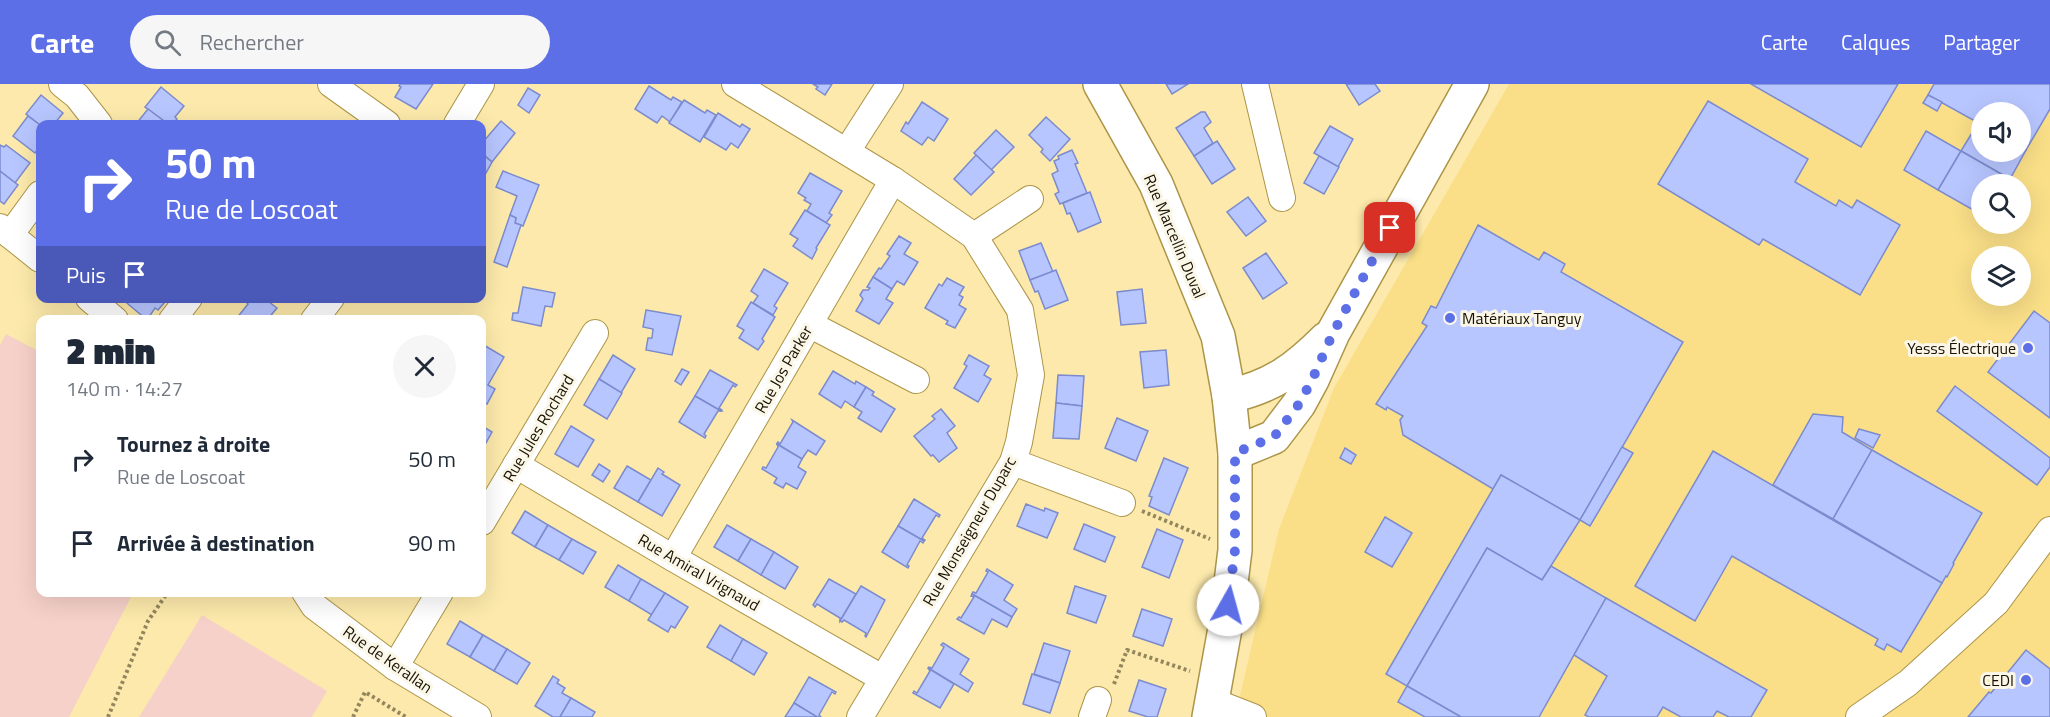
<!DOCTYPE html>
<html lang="fr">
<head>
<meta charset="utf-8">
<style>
  :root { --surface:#fff; --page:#f6f6f7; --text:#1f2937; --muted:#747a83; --accent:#5d6fe7 }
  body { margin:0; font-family:"Titillium Web",sans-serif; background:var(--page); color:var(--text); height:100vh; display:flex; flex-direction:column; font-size:22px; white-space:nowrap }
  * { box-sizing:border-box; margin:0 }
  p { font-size:20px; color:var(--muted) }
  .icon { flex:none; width:33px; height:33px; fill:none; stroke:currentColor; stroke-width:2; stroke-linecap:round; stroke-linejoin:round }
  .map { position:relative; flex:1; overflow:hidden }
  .details { position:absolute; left:36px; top:231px; width:450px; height:282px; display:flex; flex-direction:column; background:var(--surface); border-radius:12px; box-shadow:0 6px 24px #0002 }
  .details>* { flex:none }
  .top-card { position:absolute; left:36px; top:36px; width:450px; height:183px; border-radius:12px; box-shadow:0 6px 24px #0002; background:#5d6fe7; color:#fff; overflow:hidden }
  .tools { position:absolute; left:1971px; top:18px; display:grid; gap:12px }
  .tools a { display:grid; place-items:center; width:60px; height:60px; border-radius:50%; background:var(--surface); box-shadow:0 6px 24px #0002; font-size:30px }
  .pin { position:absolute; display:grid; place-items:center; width:51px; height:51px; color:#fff; margin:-26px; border-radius:12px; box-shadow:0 3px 9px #0006 }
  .me { position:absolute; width:66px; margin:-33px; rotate:7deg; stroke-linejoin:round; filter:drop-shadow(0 0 4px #0008) }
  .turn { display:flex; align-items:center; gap:21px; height:126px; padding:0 30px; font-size:27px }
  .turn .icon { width:78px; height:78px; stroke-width:2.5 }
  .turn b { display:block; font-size:42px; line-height:51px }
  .then { display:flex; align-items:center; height:57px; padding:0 30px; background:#0003; gap:12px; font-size:22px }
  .round { display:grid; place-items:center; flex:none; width:63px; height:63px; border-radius:32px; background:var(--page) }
  .head { display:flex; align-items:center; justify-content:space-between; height:102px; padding:0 30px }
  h1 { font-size:36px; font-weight:800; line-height:45px }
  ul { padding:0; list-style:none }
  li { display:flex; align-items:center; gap:18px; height:84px; padding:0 30px }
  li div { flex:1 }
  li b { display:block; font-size:22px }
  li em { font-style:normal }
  header { display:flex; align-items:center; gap:36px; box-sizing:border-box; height:84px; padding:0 30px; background:var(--accent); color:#fff }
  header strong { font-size:28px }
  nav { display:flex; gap:33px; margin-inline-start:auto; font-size:21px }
  .search { width:420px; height:54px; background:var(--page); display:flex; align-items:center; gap:15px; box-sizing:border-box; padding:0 21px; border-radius:33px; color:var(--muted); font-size:22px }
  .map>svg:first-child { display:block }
  .built { fill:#fadf88; fill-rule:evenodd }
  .green { fill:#f6d1c9 }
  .building { fill:#b8c6ff; stroke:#7b8bce; stroke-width:1.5 }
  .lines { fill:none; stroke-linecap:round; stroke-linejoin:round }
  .street-casing { stroke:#ac9547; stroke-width:28 }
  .secondary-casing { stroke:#ac9547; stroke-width:36 }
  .path { stroke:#93865d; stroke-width:4; stroke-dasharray:3 3; stroke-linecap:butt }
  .street { stroke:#fff; stroke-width:26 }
  .secondary { stroke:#fff; stroke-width:33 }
  .route { stroke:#5d6fe7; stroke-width:10; stroke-dasharray:0 18 }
  .poi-dot { fill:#5d6fe7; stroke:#fbf7e8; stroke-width:2 }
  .labels { text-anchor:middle; stroke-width:6; stroke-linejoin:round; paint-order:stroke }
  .street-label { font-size:16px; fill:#181100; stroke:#fbf7e8 }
  .poi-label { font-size:16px; fill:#181100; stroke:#fbf7e8; text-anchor:end }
</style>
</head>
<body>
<header>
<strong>Carte</strong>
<div class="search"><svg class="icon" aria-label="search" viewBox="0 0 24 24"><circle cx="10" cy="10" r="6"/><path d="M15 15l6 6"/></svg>Rechercher</div>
<nav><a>Carte</a><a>Calques</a><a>Partager</a></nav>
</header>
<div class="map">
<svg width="2050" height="633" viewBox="0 0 2050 633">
  <rect width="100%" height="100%" fill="#fce9ab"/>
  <path class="built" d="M1509,0H2050V633H1235L1279,445L1334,304ZM1982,28H2020V68H1982ZM1982,100H2020V140H1982ZM1982,172H2020V212H1982Z"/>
  <g class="green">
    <path d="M6,250L40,268V508L133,509L69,633H0V261Z"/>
    <path d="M202,531L327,607L312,633H139Z"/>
  </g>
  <g class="building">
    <path d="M400,0H433L416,25L395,13L401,3L399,2Z"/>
    <path d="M813,0H832L825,11L816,5L818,3Z"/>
    <path d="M1166,0H1188L1172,10Z"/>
    <path d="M1346,0H1375L1380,7L1359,21Z"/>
    <path d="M1751,0H1898L1861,63Z"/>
    <path d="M1934,0H2050V25L2026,66L2020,63V28H1982V41L1928,11Z"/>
    <path d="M649,2L671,16L673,13L682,18L670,38L662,32L657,39L635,25Z"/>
    <path d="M161,3L184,22L175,33L177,35L173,40H168L145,23Z"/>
    <path d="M528,4L540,11L529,29L518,21Z"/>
    <path d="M41,11L63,29L55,39L57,40L40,41L26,30Z"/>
    <path d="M1928,11L1942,18L1937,27L1923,19Z"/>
    <path d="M684,16L705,29L707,26L716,31L700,58L669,39Z"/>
    <path d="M1708,17L1808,75L1795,98L1836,122L1839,116L1852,124L1857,116L1900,141L1860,211L1763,155L1759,161L1658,100Z"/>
    <path d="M922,18L948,35L934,57L928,53L922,61L901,47L906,38L908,40Z"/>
    <path d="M148,25L168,40H136Z"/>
    <path d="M1201,28H1205L1211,38L1204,44L1213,59L1194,72L1176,44Z"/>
    <path d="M718,29L740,43L742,40L750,45L738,64L731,59L726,66L704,53Z"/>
    <path d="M28,32L40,41V62L35,69L13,52Z"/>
    <path d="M1046,33L1070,55L1050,77L1041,68L1043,65L1029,51Z"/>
    <path d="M501,37L515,49L492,78L482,69V57L483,58Z"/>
    <path d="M1978,39L1982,41V68H2020V63L2026,66L2010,95L1961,67Z"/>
    <path d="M1330,42L1353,55L1338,83L1314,69Z"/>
    <path d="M996,46L1014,63L991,86L974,69Z"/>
    <path d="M1926,47L1961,67L1938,106L1904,86Z"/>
    <path d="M1217,57L1235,85L1212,100L1194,72Z"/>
    <path d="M0,61L4,63L6,61L30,79L15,99L0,87Z"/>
    <path d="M1072,66L1078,79L1075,80L1087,109L1060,120L1055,110L1059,108L1052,90L1058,87L1054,77L1059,75L1058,72Z"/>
    <path d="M1961,67L2010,95L2007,100H1982V131L1938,106Z"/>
    <path d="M483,71L492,78L486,89L482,87V73Z"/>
    <path d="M976,71L994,88L971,111L954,95Z"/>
    <path d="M1319,72L1339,83L1324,110L1304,99Z"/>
    <path d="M0,87L18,101L4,120L0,117Z"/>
    <path d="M503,87L539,101L523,142L515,139L516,134L510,131L517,112L496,103Z"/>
    <path d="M810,89L842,107L829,129L832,131L826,139L807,127L811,120L804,116L806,114L798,109Z"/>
    <path d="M1090,108L1101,138L1078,148L1070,129L1067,130L1063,119Z"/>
    <path d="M1248,113L1266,137L1246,152L1227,128Z"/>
    <path d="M805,126L830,141L816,164L817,165L812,175L793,162L798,155L790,150Z"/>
    <path d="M510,131L516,134L515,139L521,141L507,183L494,178Z"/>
    <path d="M1478,141L1539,176L1544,168L1565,180L1561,188L1683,258L1580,436L1501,391L1493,405L1403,351L1400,336L1403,332L1387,323L1386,326L1376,320L1427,242L1422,239L1431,222L1436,224Z"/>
    <path d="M899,152L911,159L904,170L918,178L904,201L897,197L892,205L873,193L879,184L881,185L890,172L887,170Z"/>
    <path d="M1041,159L1053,188L1030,196L1019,167Z"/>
    <path d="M1266,169L1287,199L1263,215L1243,184Z"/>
    <path d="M764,185L788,199L774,222L777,224L773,231L753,219L758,212L751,207Z"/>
    <path d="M1056,186L1068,216L1045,225L1038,207L1035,208L1030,196Z"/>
    <path d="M873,193L892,205L886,215L893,219L879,240L856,227L863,215L860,211L863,206H868L870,204L867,203Z"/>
    <path d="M947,194L964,203L959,211L963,213L959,221L966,225L955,244L946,240L948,237L925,224L939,200L942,202Z"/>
    <path d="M523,203L555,209L552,223L545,222L541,242L512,236L513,229H518Z"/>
    <path d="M1142,205L1146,239L1121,241L1117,208Z"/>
    <path d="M121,214H158L164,219L158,226L155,224L147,236Z"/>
    <path d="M264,214L277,224L267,236L236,235L248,220L242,214Z"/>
    <path d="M751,218L775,233L762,255L764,257L758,266L739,254L744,246L737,242Z"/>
    <path d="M646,226L681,232L672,271L646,266L648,254H652L653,245L643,243Z"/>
    <path d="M2034,227L2050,239V334L1988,288Z"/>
    <path d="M482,260L504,273L488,301L495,305L487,320L482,318Z"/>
    <path d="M1166,266L1169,301L1144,304L1140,268Z"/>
    <path d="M613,271L635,285L621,309L599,295Z"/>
    <path d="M969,271L989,282L984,291L991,295L978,318L954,304L967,282L964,280Z"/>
    <path d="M682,285L689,288L681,301L675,297Z"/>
    <path d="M710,286L737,301L735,303L733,301L719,324L722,326L721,327L695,312Z"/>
    <path d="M833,287L855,300L856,297L866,303L854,323L845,317L841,324L819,310Z"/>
    <path d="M1058,291L1084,292L1082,322L1056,319Z"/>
    <path d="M599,295L622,309L607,335L584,321Z"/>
    <path d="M1955,302L2050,374V383L2037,401L1937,327Z"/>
    <path d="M866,303L874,308L872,311L895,325L881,348L858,334L862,328L854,323Z"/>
    <path d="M695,312L721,327H718L704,350L706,352L705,354L679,338Z"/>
    <path d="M1056,319L1082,322L1079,355L1053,354Z"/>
    <path d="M941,325L955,342L947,349L957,364L939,378L933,371L931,372L914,352L935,335L932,332Z"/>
    <path d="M1813,330L1843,333L1842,348L1872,366L1833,435L1773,401Z"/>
    <path d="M1117,334L1148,347L1136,377L1105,364Z"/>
    <path d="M792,336L825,357L816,371L808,366L802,375L777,360L778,358L780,360L793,338Z"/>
    <path d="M482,342L492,348L482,366Z"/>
    <path d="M571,342L594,356L578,383L555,370Z"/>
    <path d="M1859,345L1880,351L1873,364L1855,354Z"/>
    <path d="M777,360L802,375L798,383L806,388L797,405L786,399L783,404L774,399L777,394L762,385L763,383L766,384L778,363Z"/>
    <path d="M1622,363L1633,369L1590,442L1580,436Z"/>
    <path d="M1345,364L1356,371L1351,380L1340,374Z"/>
    <path d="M1872,366L1982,429L1953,479L1954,480L1947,493L1946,492L1942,499L1833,435Z"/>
    <path d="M1713,367L1942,499L1901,568L1887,560L1884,566L1875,561L1878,555L1732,472L1695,537L1635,502Z"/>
    <path d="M1164,374L1188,384L1169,431L1149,422L1152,413L1149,412Z"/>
    <path d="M599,380L610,387L603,398L592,391Z"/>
    <path d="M627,382L651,396L638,418L614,404Z"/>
    <path d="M658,384L664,388L662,390L680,401L662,432L638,418Z"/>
    <path d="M1501,391L1580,436L1542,496L1487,464L1407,602L1386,590Z"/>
    <path d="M914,415L940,431L939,433L936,431L922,454L925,456L924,457L898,442Z"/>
    <path d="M1026,420L1044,427L1045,424L1058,429L1047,454L1017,442Z"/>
    <path d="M525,427L548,441L535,463L512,449Z"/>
    <path d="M1385,433L1412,449L1392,483L1365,468Z"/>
    <path d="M1084,440L1115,453L1105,478L1074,465Z"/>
    <path d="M548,441L572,455L559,476L535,463Z"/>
    <path d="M727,441L751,455L738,477L714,463Z"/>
    <path d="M898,442L924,457L923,459L920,457L907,481L909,482L908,484L882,468Z"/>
    <path d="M1157,445L1183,456L1169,494L1142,483Z"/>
    <path d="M572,455L596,468L583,490L559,476Z"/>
    <path d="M751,455L774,468L761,491L738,477Z"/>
    <path d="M1487,464L1542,496L1551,482L1606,514L1539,633H1461L1407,602Z"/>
    <path d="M774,468L798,483L785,505L761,491Z"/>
    <path d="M618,481L641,495L629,517L605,503Z"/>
    <path d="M987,485L1013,501L1004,516L1017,525L1012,533L972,510L973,508L976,509L988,488L986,487Z"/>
    <path d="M641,495L665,509L652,531L629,517Z"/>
    <path d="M829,495L856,510L840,537V534L817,520L815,523L813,521Z"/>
    <path d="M861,502L885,516L866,553L865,552L866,549L844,536L842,538L840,537Z"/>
    <path d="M1075,502L1106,512L1096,539L1067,529Z"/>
    <path d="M665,509L688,523L675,544L671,542L668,548L648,536Z"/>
    <path d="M972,510L1012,533L1007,543L992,535L984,550L957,535L959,533L961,534L974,513L971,512Z"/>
    <path d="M1606,514L1767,606L1751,633H1729L1717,627L1713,633H1681L1663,623L1657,633H1589L1585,631L1607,592L1574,571Z"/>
    <path d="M1142,525L1172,535L1163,562L1133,552Z"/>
    <path d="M460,537L483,551L470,573L447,560Z"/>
    <path d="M720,541L743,555L731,577L707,563Z"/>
    <path d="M483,551L507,565L494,587L470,573Z"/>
    <path d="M743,555L767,569L754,591L731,577Z"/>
    <path d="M943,559L969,575L960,590L973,599L968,608L928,584L929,583L932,584L944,563L941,561Z"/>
    <path d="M1044,559L1070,567L1060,599L1034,590Z"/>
    <path d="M507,565L530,579L517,600L494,587Z"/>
    <path d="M2026,566L2050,585V633H1968L1989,608L1991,609Z"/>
    <path d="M928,584L954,600L940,624L913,609L914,607L917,609L930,587Z"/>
    <path d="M1032,590L1060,599L1050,629L1023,620Z"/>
    <path d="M553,592L559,596L557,599L565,604L562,609L571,614L560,633H553L535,622Z"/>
    <path d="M809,593L836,608L835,610L832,608L819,631L821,633H817L794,619Z"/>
    <path d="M1139,596L1166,605L1157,633H1148L1129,627Z"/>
    <path d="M1407,602L1461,633H1425L1398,618Z"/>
    <path d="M571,614L595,628L592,633H560Z"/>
    <path d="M794,619L817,633H785Z"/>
  </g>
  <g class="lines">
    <defs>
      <g id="street">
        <path d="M62,0L77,12L99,40"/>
        <path d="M331,0L387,40"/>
        <path d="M735,0L893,96L974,152L1020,226L1031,291L1019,358L1013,378L860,633"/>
        <path d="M1255,0L1282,114"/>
        <path d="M457,40L481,0"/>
        <path d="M847,67L890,0"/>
        <path d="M0,143L40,175"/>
        <path d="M10,151L40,110"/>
        <path d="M974,152L1030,115"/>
        <path d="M89,214L115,236"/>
        <path d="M172,236L189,214"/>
        <path d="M314,236L331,214"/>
        <path d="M809,240L916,296"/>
        <path d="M1013,378L1122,419"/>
        <path d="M516,381L673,474L882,594"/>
        <path d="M482,438L595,249"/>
        <path d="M673,474L893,96"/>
        <path d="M305,508L314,522L395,583L478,633"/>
        <path d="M395,583L440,508"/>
        <path d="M1212,617L1253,633"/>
        <path d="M1092,633L1098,616"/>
        <path d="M1859,633L1908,599L1996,519L2050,446"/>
      </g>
      <g id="secondary">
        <path d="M1100,0L1156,100L1218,252L1229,312L1235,369V466L1226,539L1209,633"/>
        <path d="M1229,312C1272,303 1296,285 1326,255"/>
        <path d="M1235,369L1274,353L1299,320L1312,296L1333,249L1472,0"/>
      </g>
    </defs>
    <use href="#street" class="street-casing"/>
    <use href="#secondary" class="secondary-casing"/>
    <g class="path">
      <path d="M1142,427L1210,455"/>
      <path d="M1114,600L1127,566L1190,587"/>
      <path d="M108,633L148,537L168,508"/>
      <path d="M353,633L365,608L406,633"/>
    </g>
    <use href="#street" class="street"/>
    <use href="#secondary" class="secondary"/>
  </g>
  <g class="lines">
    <path class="route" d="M1228,521L1235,466V369L1274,353L1299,320L1312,296L1333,249L1390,144"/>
  </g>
  <g class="poi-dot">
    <circle cx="1450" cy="234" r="6"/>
    <circle cx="2028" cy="264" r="6"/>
    <circle cx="2026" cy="596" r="6"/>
  </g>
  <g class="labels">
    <g class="street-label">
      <text transform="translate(1175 152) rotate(67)" y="6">Rue Marcellin Duval</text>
      <text transform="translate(783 285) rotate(-60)" y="6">Rue Jos Parker</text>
      <text transform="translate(538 344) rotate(-59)" y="6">Rue Jules Rochard</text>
      <text transform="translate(969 447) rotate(-60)" y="6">Rue Monseigneur Duparc</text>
      <text transform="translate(699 488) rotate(30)" y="6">Rue Amiral Vrignaud</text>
      <text transform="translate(388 575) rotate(35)" y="6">Rue de Kerallan</text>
    </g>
    <g class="poi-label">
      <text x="1462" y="240" text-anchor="start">Matériaux Tanguy</text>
      <text x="2016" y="270">Yesss Électrique</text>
      <text x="2014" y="602">CEDI</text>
    </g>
  </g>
</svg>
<div class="tools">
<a><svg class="icon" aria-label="sound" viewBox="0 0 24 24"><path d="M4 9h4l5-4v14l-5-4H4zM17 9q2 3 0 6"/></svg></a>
<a><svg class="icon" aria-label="search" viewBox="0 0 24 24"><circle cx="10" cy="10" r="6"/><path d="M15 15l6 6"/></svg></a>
<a><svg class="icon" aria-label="layers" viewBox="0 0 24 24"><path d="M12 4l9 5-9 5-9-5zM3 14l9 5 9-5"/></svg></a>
</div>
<div class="pin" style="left:1390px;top:144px;background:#d93025"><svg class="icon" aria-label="arrive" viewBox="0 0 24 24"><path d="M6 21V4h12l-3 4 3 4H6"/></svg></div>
<svg class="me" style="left:1228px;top:521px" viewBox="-20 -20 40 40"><circle r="19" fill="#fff"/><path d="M0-13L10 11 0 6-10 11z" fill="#5d6fe7"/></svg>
<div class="top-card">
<div class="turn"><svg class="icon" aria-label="right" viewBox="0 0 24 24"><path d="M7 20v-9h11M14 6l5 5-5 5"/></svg><div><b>50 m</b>Rue de Loscoat</div></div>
<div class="then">Puis<svg class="icon" aria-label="arrive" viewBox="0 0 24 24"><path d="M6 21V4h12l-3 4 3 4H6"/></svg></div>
</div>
<section class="details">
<div class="head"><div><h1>2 min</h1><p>140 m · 14:27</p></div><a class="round"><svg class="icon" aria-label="close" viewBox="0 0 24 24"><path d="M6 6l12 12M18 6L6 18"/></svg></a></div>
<ul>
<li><svg class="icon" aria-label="right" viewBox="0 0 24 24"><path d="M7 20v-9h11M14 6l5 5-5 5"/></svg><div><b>Tournez à droite</b><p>Rue de Loscoat</p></div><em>50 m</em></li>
<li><svg class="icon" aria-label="arrive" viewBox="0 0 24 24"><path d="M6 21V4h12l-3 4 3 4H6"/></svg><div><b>Arrivée à destination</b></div><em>90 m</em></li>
</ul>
</section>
</div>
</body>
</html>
